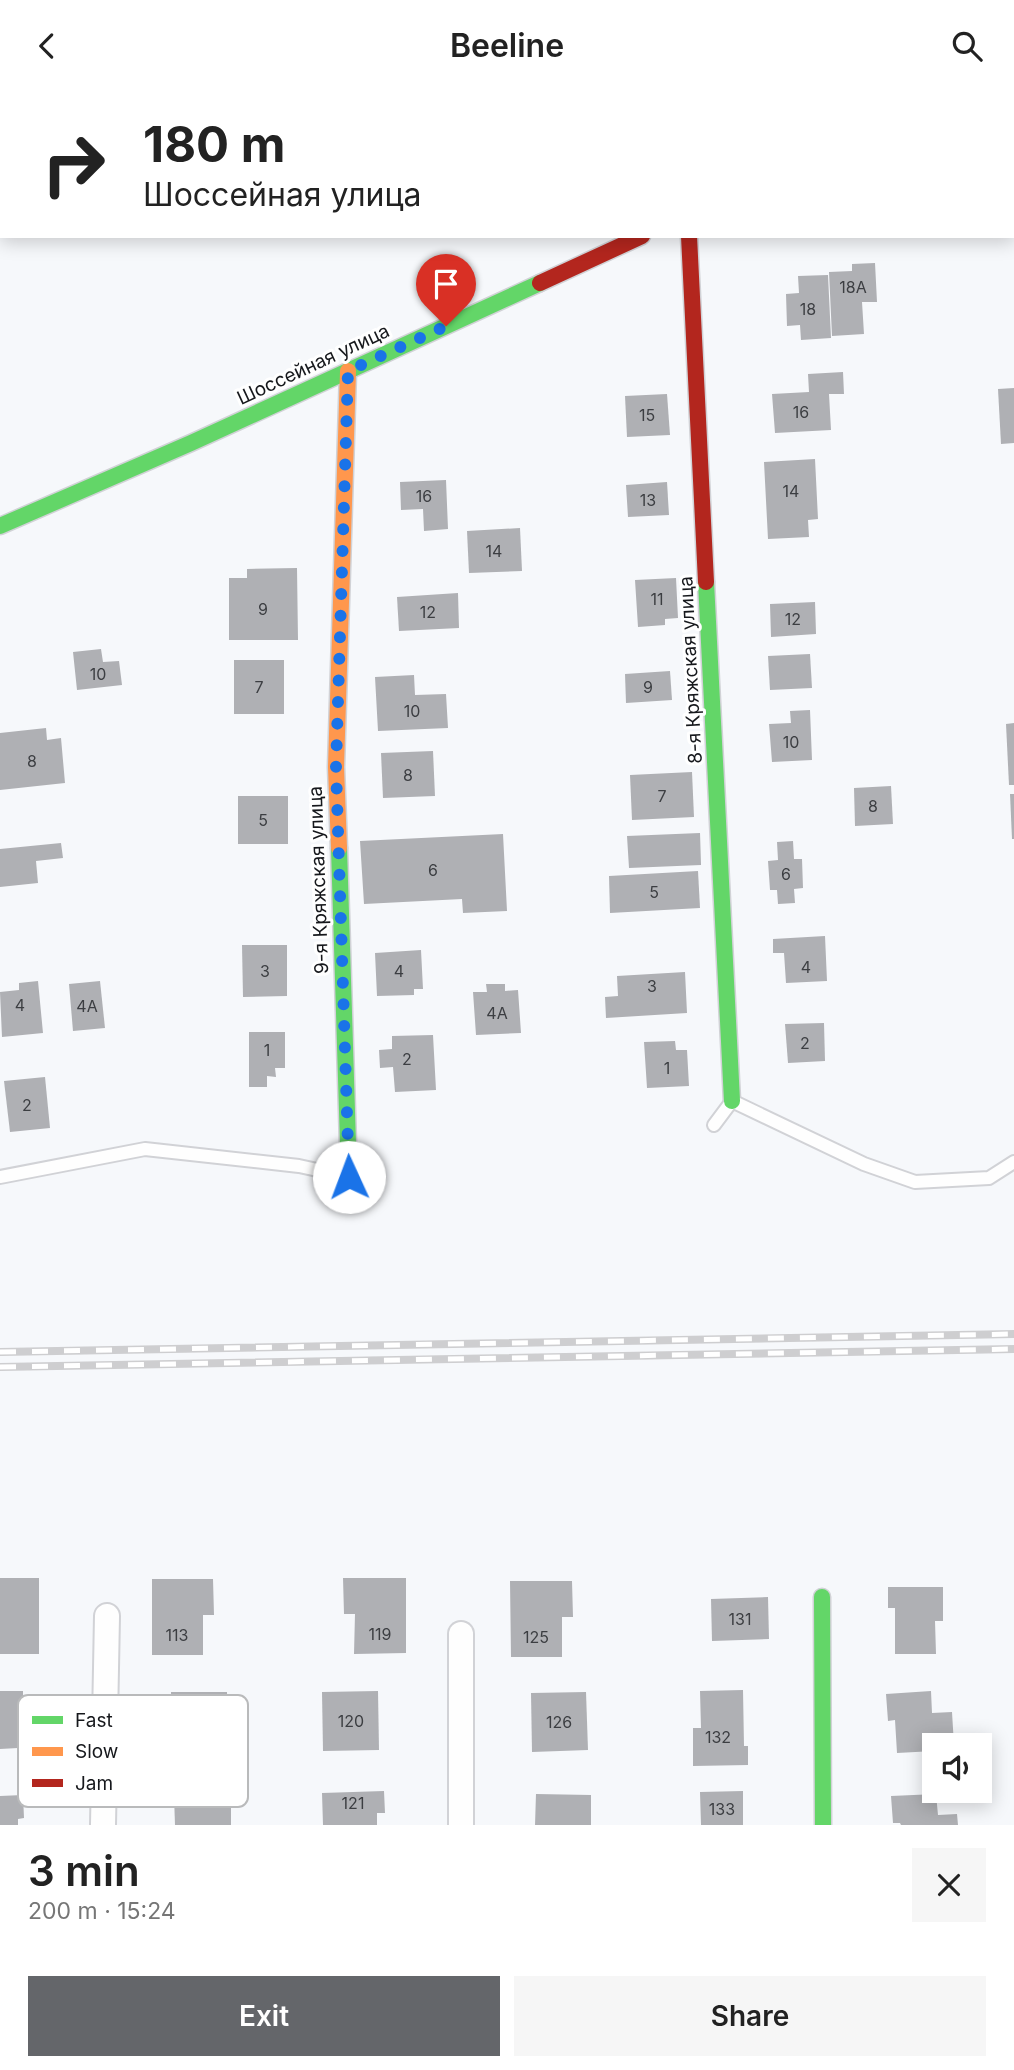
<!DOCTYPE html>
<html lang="en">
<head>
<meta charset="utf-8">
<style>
  :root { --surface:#fff; --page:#f6f6f6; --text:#222; --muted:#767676; --accent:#64666a }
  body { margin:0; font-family:Inter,sans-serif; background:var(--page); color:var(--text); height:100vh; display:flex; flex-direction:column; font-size:26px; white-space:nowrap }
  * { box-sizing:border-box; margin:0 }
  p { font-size:23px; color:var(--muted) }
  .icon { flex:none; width:38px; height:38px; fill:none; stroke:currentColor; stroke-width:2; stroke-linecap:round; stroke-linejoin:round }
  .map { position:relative; height:1734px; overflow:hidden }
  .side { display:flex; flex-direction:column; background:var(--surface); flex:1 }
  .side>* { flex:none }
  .top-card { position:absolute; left:0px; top:0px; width:1015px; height:147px; box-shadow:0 4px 18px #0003; background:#fff; color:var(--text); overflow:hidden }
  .controls { position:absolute; left:922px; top:1642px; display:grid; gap:14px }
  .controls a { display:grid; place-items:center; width:70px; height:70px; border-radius:0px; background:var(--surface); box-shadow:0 4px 18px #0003; font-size:35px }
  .pin { position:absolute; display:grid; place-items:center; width:60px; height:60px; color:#fff; margin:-72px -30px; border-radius:50% 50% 50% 0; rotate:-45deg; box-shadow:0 0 7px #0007 }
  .pin .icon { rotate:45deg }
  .me { position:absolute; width:77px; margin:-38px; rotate:358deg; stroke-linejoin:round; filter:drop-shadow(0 0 5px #0008) }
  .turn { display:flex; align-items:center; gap:24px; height:147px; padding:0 28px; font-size:32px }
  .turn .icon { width:91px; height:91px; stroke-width:2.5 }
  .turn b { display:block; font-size:49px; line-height:60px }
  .round { display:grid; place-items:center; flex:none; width:74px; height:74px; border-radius:0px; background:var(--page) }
  .overview { display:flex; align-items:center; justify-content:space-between; height:119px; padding:0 28px }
  h1 { font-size:42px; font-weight:600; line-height:52px }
  .cta { display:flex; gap:14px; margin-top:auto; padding:14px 28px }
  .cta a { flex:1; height:80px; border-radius:0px; background:var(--accent); color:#fff; font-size:28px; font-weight:600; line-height:80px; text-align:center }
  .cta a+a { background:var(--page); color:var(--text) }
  header { display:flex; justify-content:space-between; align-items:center; height:91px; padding:0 28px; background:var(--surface); font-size:32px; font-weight:600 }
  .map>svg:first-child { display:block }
  .building { fill:#afb0b4 }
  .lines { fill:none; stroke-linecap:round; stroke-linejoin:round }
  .lane-casing { stroke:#d1d2d6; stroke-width:16 }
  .street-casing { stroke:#d1d2d6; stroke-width:28 }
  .fast-casing { stroke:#d1d2d6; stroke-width:19 }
  .slow-casing { stroke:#d1d2d6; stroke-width:19 }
  .jam-casing { stroke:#d1d2d6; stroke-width:19 }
  .path { stroke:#dfe0e2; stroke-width:4.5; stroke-dasharray:3.5 5; stroke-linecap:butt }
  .lane { stroke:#fefefe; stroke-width:12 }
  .street { stroke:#fefefe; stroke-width:24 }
  .fast { stroke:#63d668; stroke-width:16 }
  .slow { stroke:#ff974d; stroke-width:16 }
  .jam { stroke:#b3261e; stroke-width:16 }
  .rail-casing { stroke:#ceced0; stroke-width:8 }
  .rail { stroke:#fff; stroke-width:5; stroke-dasharray:16; stroke-linecap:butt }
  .route { stroke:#1a73e8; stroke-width:12; stroke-dasharray:0 21.6 }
  .labels { text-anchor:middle; stroke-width:6; stroke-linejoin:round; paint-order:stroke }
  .number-label { font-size:16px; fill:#3c3e42 }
  .street-label { font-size:19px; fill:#16181c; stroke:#fff }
  .key { fill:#fff; stroke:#b9babb; stroke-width:2 }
  .key-label { font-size:19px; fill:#16181c }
</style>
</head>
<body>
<header><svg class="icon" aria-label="back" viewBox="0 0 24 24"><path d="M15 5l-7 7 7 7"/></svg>Beeline<svg class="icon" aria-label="search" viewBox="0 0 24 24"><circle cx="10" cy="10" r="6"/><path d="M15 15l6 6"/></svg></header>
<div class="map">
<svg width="1014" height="1734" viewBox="0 0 1014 1734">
  <rect width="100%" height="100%" fill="#f6f8fb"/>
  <g class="building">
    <path d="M875,172L877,211H862L864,243L832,245L829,181L852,180V173Z"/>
    <path d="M828,184L831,247L801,249L800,234L787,235L786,203L799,202L798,185Z"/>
    <path d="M843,281L844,303H829L831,339L775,342L772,303L809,301L808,283Z"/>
    <path d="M1014,297V352L1001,353L998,298Z"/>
    <path d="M667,303L670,344L627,346L625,305Z"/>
    <path d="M815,368L818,428L808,429L809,446L768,448L764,371Z"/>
    <path d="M446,389L448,438L424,440L423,418L401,419L400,391Z"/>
    <path d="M667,391L669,424L628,426L626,394Z"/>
    <path d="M520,437L522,480L469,482L467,440Z"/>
    <path d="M297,477L298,549H229V487H247V478Z"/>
    <path d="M676,487L678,527L665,528V534L638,536L635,489Z"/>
    <path d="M458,502L459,537L399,540L397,506Z"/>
    <path d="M815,511L816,543L771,546L770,513Z"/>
    <path d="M101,558L103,571L119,570L122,594L77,599L73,561Z"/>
    <path d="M810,563L812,597L770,599L768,565Z"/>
    <rect x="234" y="569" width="50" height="54"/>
    <path d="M670,580L672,609L626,612L625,583Z"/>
    <path d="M414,584L415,604L446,603L448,637L378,640L375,586Z"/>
    <path d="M810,619L812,669L772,671L769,633L791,632L790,620Z"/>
    <path d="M1014,632V694H1009L1006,633Z"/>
    <path d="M46,637L47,649L61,647L65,692L0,699V642Z"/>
    <path d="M433,660L435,705L383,707L381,662Z"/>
    <path d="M692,681L694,726L632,729L630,684Z"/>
    <path d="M891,695L893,733L855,735L854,697Z"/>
    <path d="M1010,703H1014V748H1012Z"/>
    <rect x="238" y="705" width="50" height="48"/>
    <path d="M700,742L701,774L629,777L627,745Z"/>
    <path d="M503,743L507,820L463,822L462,808L364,813L360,750Z"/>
    <path d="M793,750L794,768H802L803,797L794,798L795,812L778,813L777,799H770L768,770L778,769L777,751Z"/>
    <path d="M61,752L63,767L36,770L38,792L0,796V758Z"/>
    <path d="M698,780L700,817L610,822L609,785Z"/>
    <path d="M825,845L827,890L786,892L784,862H773V848Z"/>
    <path d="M242,854H287V905L243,906Z"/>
    <path d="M421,859L423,898H414V904L377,905L375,862Z"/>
    <path d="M685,881L687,922L606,927L605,906L618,905L617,885Z"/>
    <path d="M38,890L43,942L2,946L0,901L19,899V892Z"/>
    <path d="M100,890L105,937L73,940L69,893Z"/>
    <path d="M486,893H505V900L518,899L521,942L476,944L473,901H487Z"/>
    <path d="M824,932L825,970L788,972L785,933Z"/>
    <path d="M249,941H285V977H275L276,986L267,985V996H249Z"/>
    <path d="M433,944L436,999L395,1001L393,976L380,977L379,959L392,958V945Z"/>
    <path d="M675,950L676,959H687L689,995L647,997L644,951Z"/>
    <path d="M45,986L50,1037L10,1041L4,990Z"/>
    <rect x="0" y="1487" width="39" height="76"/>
    <path d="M343,1487H406V1562L354,1563L355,1523H344Z"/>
    <path d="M152,1488H213L214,1524H203V1564H152Z"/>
    <path d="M510,1490H572L573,1526H562V1566H511Z"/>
    <path d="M888,1496H943V1530H935L936,1563H895V1517H888Z"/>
    <path d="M768,1506L769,1548L712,1550L711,1508Z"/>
    <path d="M743,1599L744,1655H748V1674L693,1675V1637H701L700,1600Z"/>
    <path d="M0,1600H23V1622H17L18,1657L0,1658Z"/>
    <path d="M378,1600L379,1659L323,1660L322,1601Z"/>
    <path d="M931,1600L932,1622L952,1621L954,1654H934V1660L897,1662L895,1629L888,1630L886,1603Z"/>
    <path d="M171,1601H227L228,1660H172Z"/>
    <path d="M586,1601L588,1659L532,1661L531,1602Z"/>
    <path d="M384,1700L385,1722H377V1734H323L322,1702Z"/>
    <path d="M743,1700V1734H701L700,1701Z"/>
    <path d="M536,1703L591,1704V1734H535Z"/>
    <path d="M936,1703L938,1724L957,1723L958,1734H901L900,1732H893L891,1705Z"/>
    <path d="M23,1704L24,1727L18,1728V1734H0V1705Z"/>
    <path d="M231,1704V1734H175L174,1705Z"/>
  </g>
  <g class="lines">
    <defs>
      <g id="lane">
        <path d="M714,1034L732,1010L864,1073L915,1091L989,1087L1014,1071"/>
        <path d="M0,1086L145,1058L299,1075L345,1085"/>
      </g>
      <g id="street">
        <path d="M461,1543V1734"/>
        <path d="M103,1734L107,1525"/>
      </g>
      <g id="fast">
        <path d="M274,2L281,0"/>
        <path d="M936,2L940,0"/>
        <path d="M0,435L191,352L540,192"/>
        <path d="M706,491L732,1010"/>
        <path d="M339,757L349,1086"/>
        <path d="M822,1506L823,1734"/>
      </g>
      <g id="slow">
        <path d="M0,62L2,61"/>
        <path d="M339,757L336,676L348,280"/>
      </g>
      <g id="jam">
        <path d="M689,145L706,491"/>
        <path d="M540,192L642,145"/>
      </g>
    </defs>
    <use href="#lane" class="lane-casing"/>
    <use href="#street" class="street-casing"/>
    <use href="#fast" class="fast-casing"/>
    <use href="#slow" class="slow-casing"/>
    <use href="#jam" class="jam-casing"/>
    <path class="path" d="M667,0L668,2"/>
    <use href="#lane" class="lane"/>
    <use href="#street" class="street"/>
    <use href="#fast" class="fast"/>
    <use href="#slow" class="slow"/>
    <use href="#jam" class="jam"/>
    <defs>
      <g id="rail">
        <path d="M0,1261L1014,1243"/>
        <path d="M0,1276L1014,1258"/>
      </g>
    </defs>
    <use href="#rail" class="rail-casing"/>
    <use href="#rail" class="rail"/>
  </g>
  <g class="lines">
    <path class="route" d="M349,1086L336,676L348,280L446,235"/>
  </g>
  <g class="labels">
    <g class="number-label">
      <text x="853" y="202">18А</text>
      <text x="808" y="224">18</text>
      <text x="801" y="327">16</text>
      <text x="647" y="330">15</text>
      <text x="791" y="406">14</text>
      <text x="424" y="411">16</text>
      <text x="648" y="415">13</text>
      <text x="494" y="466">14</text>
      <text x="657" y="514">11</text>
      <text x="263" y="524">9</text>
      <text x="428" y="527">12</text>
      <text x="793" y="534">12</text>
      <text x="98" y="589">10</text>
      <text x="259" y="602">7</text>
      <text x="648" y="602">9</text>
      <text x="412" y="626">10</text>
      <text x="791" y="657">10</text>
      <text x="32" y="676">8</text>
      <text x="408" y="690">8</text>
      <text x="662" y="711">7</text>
      <text x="873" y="721">8</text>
      <text x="263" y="735">5</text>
      <text x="433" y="785">6</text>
      <text x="786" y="789">6</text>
      <text x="654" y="807">5</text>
      <text x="806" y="882">4</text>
      <text x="265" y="886">3</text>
      <text x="399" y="886">4</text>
      <text x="652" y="901">3</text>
      <text x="20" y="920">4</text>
      <text x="87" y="921">4А</text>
      <text x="497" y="928">4А</text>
      <text x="805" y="958">2</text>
      <text x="267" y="965">1</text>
      <text x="407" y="974">2</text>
      <text x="667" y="983">1</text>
      <text x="27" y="1020">2</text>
      <text x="740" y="1534">131</text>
      <text x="380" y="1549">119</text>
      <text x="177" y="1550">113</text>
      <text x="536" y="1552">125</text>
      <text x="351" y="1636">120</text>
      <text x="559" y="1637">126</text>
      <text x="718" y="1652">132</text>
      <text x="353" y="1718">121</text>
      <text x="722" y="1724">133</text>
    </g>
    <g class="street-label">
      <text transform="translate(313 273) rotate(-25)" y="7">Шоссейная улица</text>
      <text transform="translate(690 579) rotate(-93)" y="7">8-я Кряжская улица</text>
      <text transform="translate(318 789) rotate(-92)" y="7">9-я Кряжская улица</text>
    </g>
  </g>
  <rect x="18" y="1604" width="230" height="112" rx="10" class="key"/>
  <rect x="32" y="1625" width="31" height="8" fill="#63d668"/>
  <rect x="32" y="1656" width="31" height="9" fill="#ff974d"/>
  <rect x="32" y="1688" width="31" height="8" fill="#b3261e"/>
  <g class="key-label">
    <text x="75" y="1636">Fast</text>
    <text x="75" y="1667">Slow</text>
    <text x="75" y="1699">Jam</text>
  </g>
</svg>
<div class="controls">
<a><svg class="icon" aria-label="sound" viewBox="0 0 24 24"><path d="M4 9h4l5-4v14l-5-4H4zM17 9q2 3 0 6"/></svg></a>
</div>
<div class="pin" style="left:446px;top:235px;background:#d93025"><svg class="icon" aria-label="arrive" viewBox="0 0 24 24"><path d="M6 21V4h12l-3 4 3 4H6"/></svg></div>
<svg class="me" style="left:349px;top:1086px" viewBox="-20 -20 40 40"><circle r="19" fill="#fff"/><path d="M0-13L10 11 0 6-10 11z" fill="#1a73e8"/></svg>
<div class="top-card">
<div class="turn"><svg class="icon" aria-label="right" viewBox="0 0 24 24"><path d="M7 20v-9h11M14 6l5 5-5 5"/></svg><div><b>180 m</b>Шоссейная улица</div></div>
</div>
</div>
<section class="side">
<div class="overview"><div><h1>3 min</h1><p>200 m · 15:24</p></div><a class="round"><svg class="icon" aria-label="close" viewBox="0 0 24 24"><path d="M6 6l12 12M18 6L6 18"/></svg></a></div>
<div class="cta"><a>Exit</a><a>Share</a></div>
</section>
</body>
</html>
